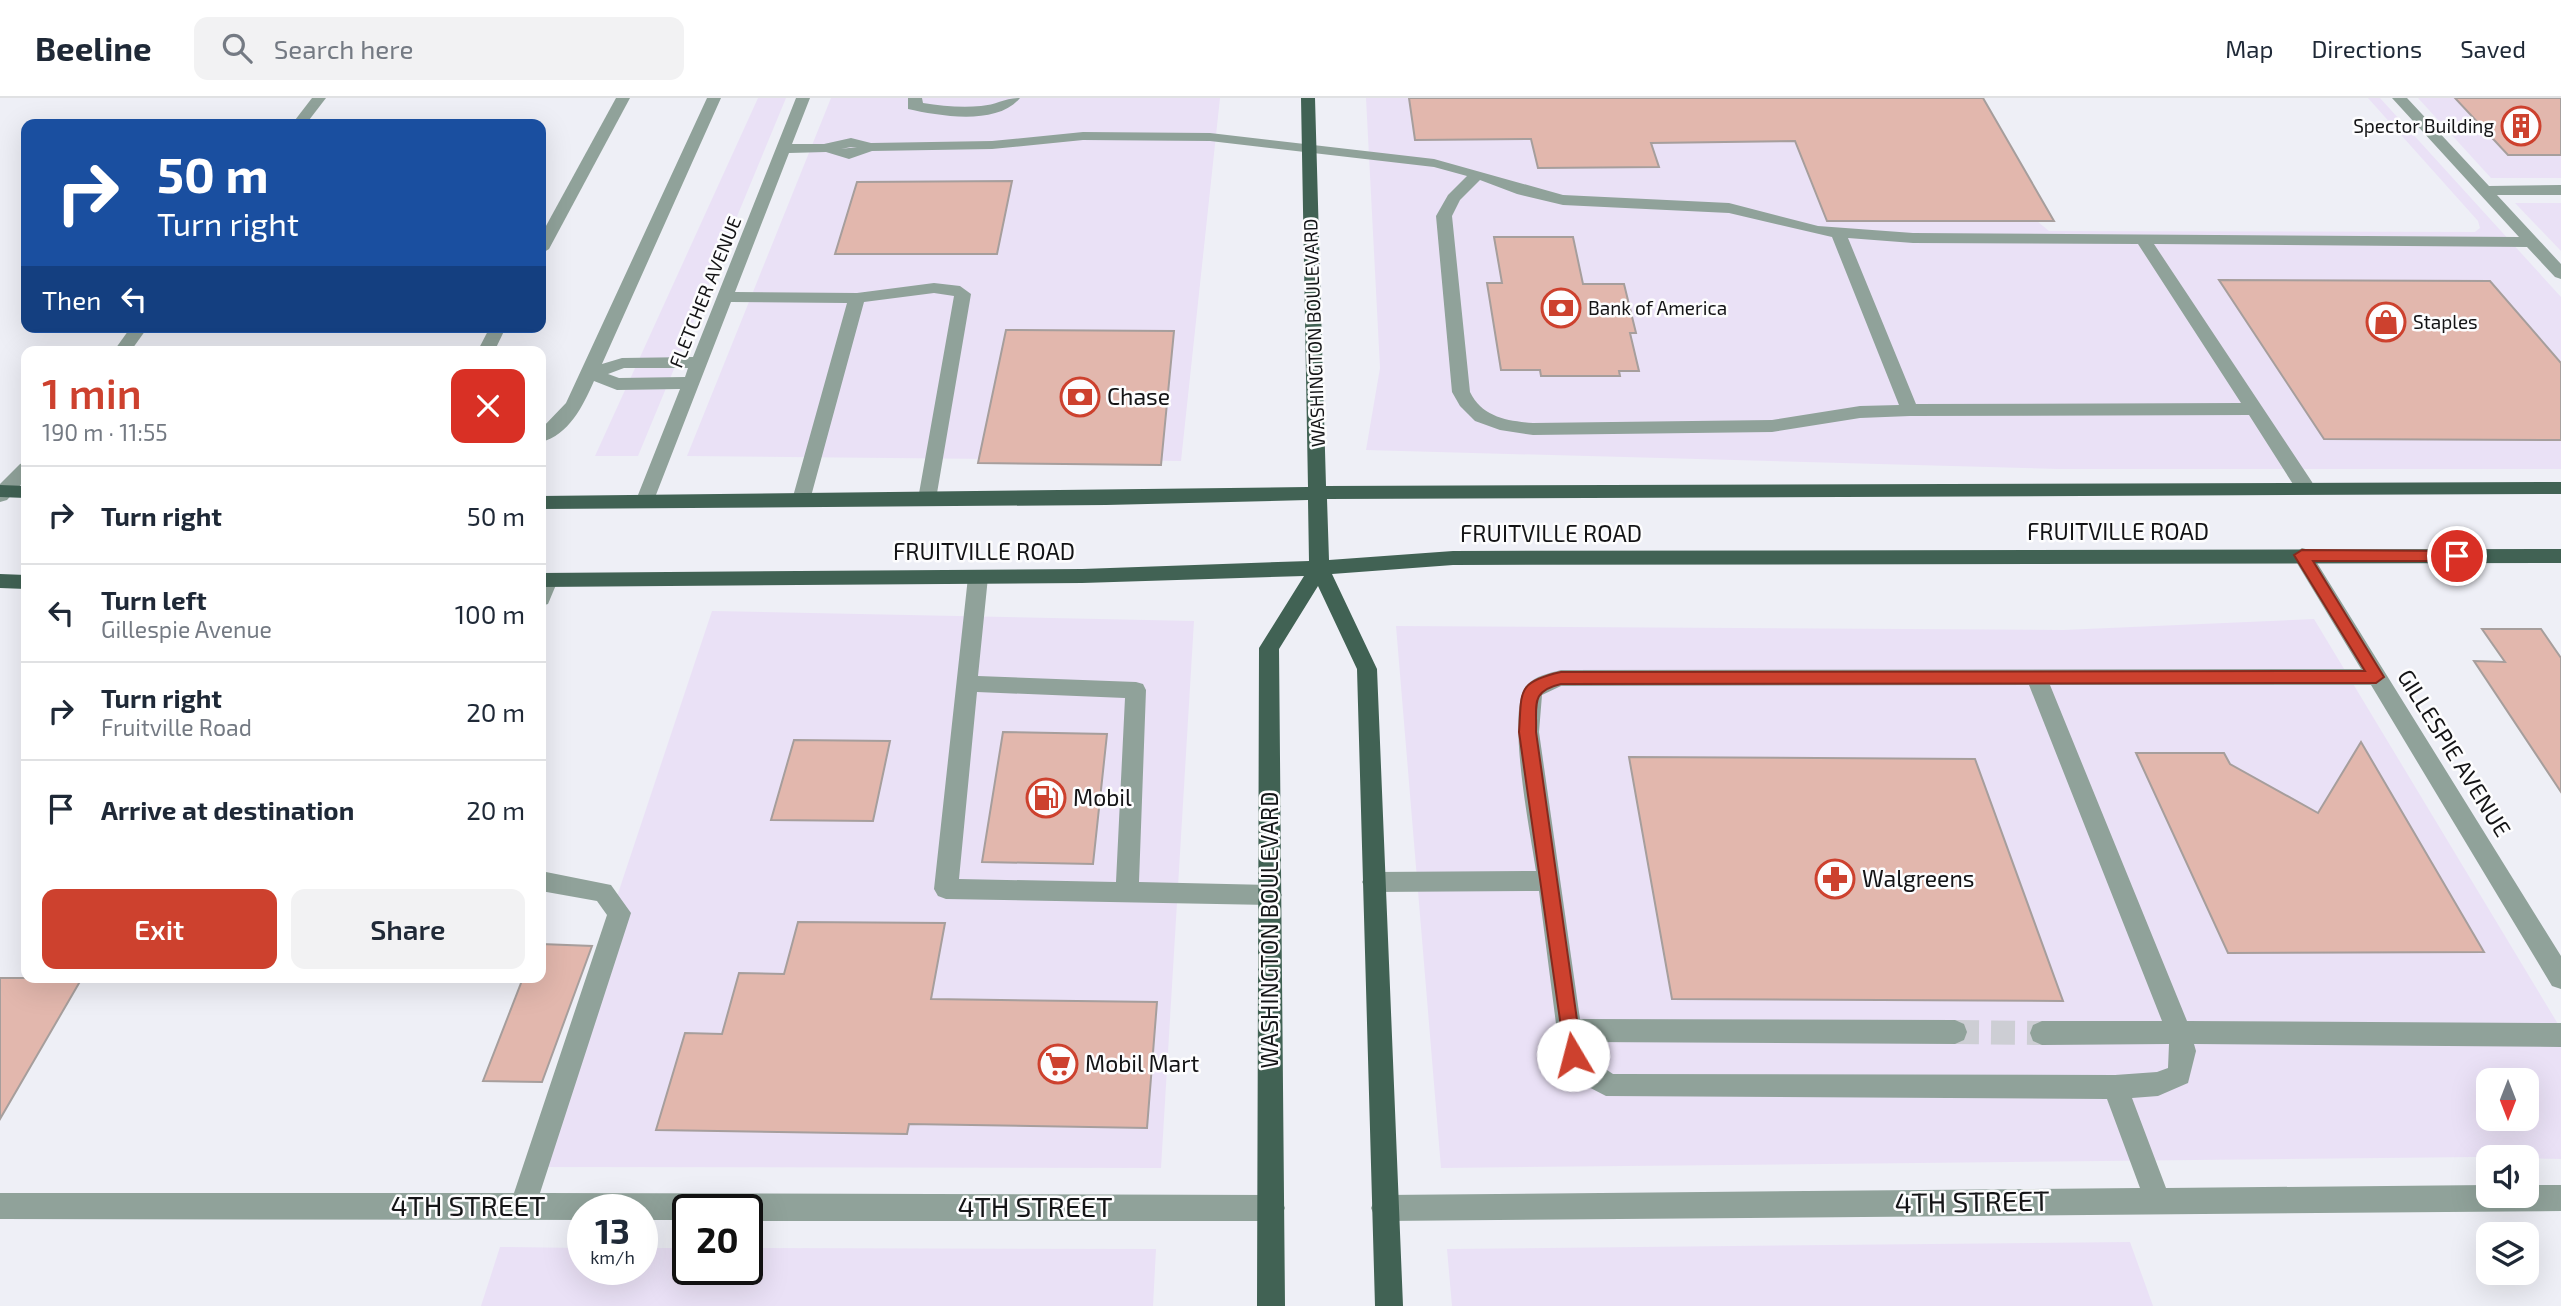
<!DOCTYPE html>
<html lang="en">
<head>
<meta charset="utf-8">
<style>
  :root { --surface:#fff; --page:#f2f2f3; --text:#1f2937; --muted:#747a83; --line:#e0e1e3; --accent:#cd412e }
  body { margin:0; font-family:"Exo 2",sans-serif; background:var(--page); color:var(--text); height:100vh; display:flex; flex-direction:column; font-size:26px; white-space:nowrap }
  * { box-sizing:border-box; margin:0 }
  p { font-size:23px; color:var(--muted) }
  .icon { flex:none; width:38px; height:38px; fill:none; stroke:currentColor; stroke-width:2; stroke-linecap:round; stroke-linejoin:round }
  .map { position:relative; flex:1; overflow:hidden }
  .sheet { position:absolute; left:21px; top:248px; width:525px; height:637px; display:flex; flex-direction:column; background:var(--surface); border-radius:14px; box-shadow:0 7px 28px #0002 }
  .sheet>* { flex:none }
  .hud { position:absolute; left:21px; top:21px; width:525px; height:214px; border-radius:14px; box-shadow:0 7px 28px #0002; background:#1a4fa0; color:#fff; overflow:hidden }
  .needle { width:46px; rotate:180deg }
  .tools { position:absolute; left:2476px; top:970px; display:grid; gap:14px }
  .tools a { display:grid; place-items:center; width:63px; height:63px; border-radius:14px; background:var(--surface); box-shadow:0 7px 28px #0002; font-size:35px }
  .speed { position:absolute; left:567px; top:1096px; display:flex; gap:14px; font-size:35px; font-weight:700; text-align:center }
  .speed>* { display:grid; place-content:center; width:91px; height:91px; border-radius:50%; background:var(--surface); box-shadow:0 7px 28px #0002; line-height:1 }
  .speed small { font-size:18px; font-weight:400 }
  .speed .limit { border:4px solid #111; border-radius:10px; background:#fff; color:#111 }
  .pin { position:absolute; display:grid; place-items:center; width:60px; height:60px; color:#fff; margin:-30px; border:4px solid #fff; border-radius:50%; box-shadow:0 2px 7px #0007 }
  .me { position:absolute; width:77px; margin:-38px; rotate:352deg; stroke-linejoin:round; filter:drop-shadow(0 0 5px #0008) }
  .turn { display:flex; align-items:center; gap:24px; height:147px; padding:0 21px; font-size:32px }
  .turn .icon { width:91px; height:91px; stroke-width:2.5 }
  .turn b { display:block; font-size:49px; line-height:60px }
  .then { display:flex; align-items:center; height:66px; padding:0 21px; background:#0003; gap:14px; font-size:26px }
  .round { display:grid; place-items:center; flex:none; width:74px; height:74px; border-radius:14px; background:var(--page) }
  .overview { display:flex; align-items:center; justify-content:space-between; height:119px; padding:0 21px }
  h1 { font-size:42px; font-weight:600; line-height:52px; color:var(--accent) }
  .button { display:flex; gap:14px; margin-top:auto; padding:14px 21px }
  .button a { flex:1; height:80px; border-radius:14px; background:var(--accent); color:#fff; font-size:28px; font-weight:600; line-height:80px; text-align:center }
  .button a+a { background:var(--page); color:var(--text) }
  ul { padding:0; list-style:none }
  li { display:flex; align-items:center; gap:21px; height:98px; padding:0 21px; border-top:2px solid var(--line) }
  li div { flex:1 }
  li b { display:block; font-size:26px }
  li em { font-style:normal }
  header { display:flex; align-items:center; gap:42px; box-sizing:border-box; height:98px; padding:0 35px; background:var(--surface); border-bottom:2px solid var(--line) }
  header strong { font-size:33px }
  nav { display:flex; gap:38px; margin-inline-start:auto; font-size:24px }
  .search { width:490px; height:63px; background:var(--page); display:flex; align-items:center; gap:18px; box-sizing:border-box; padding:0 24px; border-radius:14px; color:var(--muted); font-size:26px }
  .map>svg:first-child { display:block }
  .commercial { fill:#eae1f6; fill-rule:evenodd }
  .building { fill:#e2b7ad; stroke:#a69e9c; stroke-width:2 }
  .lines { fill:none; stroke-linecap:round; stroke-linejoin:round }
  .minor-tunnel { stroke:#cdced4; stroke-width:24; stroke-dasharray:24 12; stroke-linecap:butt }
  .minor { fill:#90a29a; fill-rule:evenodd }
  .major { fill:#416254; fill-rule:evenodd }
  .route { fill:#cd412e; stroke:#852a1e; stroke-width:2 }
  .labels { text-anchor:middle; stroke-width:5; stroke-linejoin:round; paint-order:stroke }
  .far-poi-label { font-size:19px; fill:#141416; stroke:#fdfdfe; text-anchor:start }
  .far-street-label { font-size:19px; fill:#141416; stroke:#fdfdfe }
  .poi-label { font-size:23px; fill:#141416; stroke:#fdfdfe; text-anchor:start }
  .street-label { font-size:23px; fill:#141416; stroke:#fdfdfe }
  .near-street-label { font-size:28px; fill:#141416; stroke:#fdfdfe }
</style>
</head>
<body>
<header>
<strong>Beeline</strong>
<div class="search"><svg class="icon" aria-label="search" viewBox="0 0 24 24"><circle cx="10" cy="10" r="6"/><path d="M15 15l6 6"/></svg>Search here</div>
<nav><a>Map</a><a>Directions</a><a>Saved</a></nav>
</header>
<div class="map">
<svg width="2561" height="1208" viewBox="0 0 2561 1208">
  <rect width="100%" height="100%" fill="#eeeff6"/>
  <g class="commercial">
    <path d="M758,0H786L638,358H595Z"/>
    <path d="M831,0H1220L1181,363L687,358Z"/>
    <path d="M1366,0H1967L2037,123L2049,133L2475,134L2480,130L2478,123L2368,0H2380L2561,199V371H2059L1366,352L1380,270Z"/>
    <path d="M2418,0H2561V80H2491Z"/>
    <path d="M2515,105H2561V153Z"/>
    <path d="M712,513L1194,523L1161,1070L527,1069Z"/>
    <path d="M2314,521L2561,931V1061L2477,1059L1441,1070L1396,528L2063,532ZM2488,982H2527V1020H2488Z"/>
    <path d="M2130,1144L2153,1208H1452L1447,1151Z"/>
    <path d="M500,1149L583,1150V1171H642V1150H688V1171H747V1150L1156,1151L1153,1208H481Z"/>
  </g>
  <g class="building">
    <path d="M1409,0H1983L2054,123H1827L1795,43L1651,45L1659,69L1538,70L1531,41L1415,42Z"/>
    <path d="M2455,0H2561V57H2508Z"/>
    <path d="M1012,83L997,156H835L857,84Z"/>
    <path d="M1494,139H1573L1583,186H1624L1636,235H1630L1639,273H1619L1620,278H1541L1540,272H1501L1487,185H1502Z"/>
    <path d="M2219,182L2490,183L2561,265V342L2324,341Z"/>
    <path d="M1006,232L1174,233L1161,367L978,365Z"/>
    <path d="M2482,531H2541L2561,560V694L2474,563L2505,564Z"/>
    <path d="M1003,634L1107,636L1093,766L982,764Z"/>
    <path d="M794,642L890,643L873,723L771,722Z"/>
    <path d="M2361,644L2484,854L2228,855L2136,655H2224L2230,666L2318,715Z"/>
    <path d="M1629,659L1975,661L2063,903L1672,901Z"/>
    <path d="M798,824L945,825L931,901L1157,904L1147,1030L909,1026L907,1036L656,1032L685,935L722,936L739,875L784,876Z"/>
    <path d="M541,846L592,848L542,984L483,983L523,880H541Z"/>
    <path d="M0,880H82L0,1021Z"/>
  </g>
  <g class="lines">
    <path class="minor-tunnel" d="M1955,934L2042,935"/>
    <g class="minor">
      <path d="M312,0H326L306,26H292Z"/>
      <path d="M616,0H630L549,151L541,156V137Z"/>
      <path d="M707,0H721L602,266L622,260L693,259L796,0H810L792,46H824L851,40L871,45L992,43L1083,34L1210,35L1434,61L1563,97L1729,105L1818,128L1913,135L2519,139L2392,0H2407L2489,88L2561,87V97H2497L2561,166V181L2555,179L2527,149L2154,146L2312,384L2314,389L2312,394H2298L2249,317L1910,318L1860,320L1772,334L1533,337L1500,332L1475,323L1460,308L1452,294L1436,118L1448,97L1467,78L1434,69L1210,43L1083,42L992,51L872,53L849,61L826,54L789,55L735,194L857,195L934,185L960,188L971,196L936,401L927,408L918,401L954,198L934,195L864,204L810,402L801,409L792,402L847,205L731,204L654,402L645,409L636,402L680,291L617,292L594,283C583,308 569,337 541,344V331L566,305ZM851,49H857L841,51ZM1480,82L1517,96L1563,107L1729,115L1832,139L1899,307L1860,308L1772,322L1533,325C1507,323 1482,319 1470,294L1452,118L1460,102ZM1848,140L1913,145L2138,146L2241,305L1916,306ZM624,270H688L685,279L619,280L608,276Z"/>
      <path d="M908,0H922L923,5C942,8 962,10 981,8C996,7 1005,0 1020,0C997,28 939,18 908,11Z"/>
      <path d="M131,229H148L130,254H113Z"/>
      <path d="M490,229H506L494,254H477Z"/>
      <path d="M26,364V381L7,402L0,404V386L20,366Z"/>
      <path d="M2302,450L2309,452L2561,858V891L2552,888L2371,587H2050L2187,923L2561,925V949L2194,946L2196,953L2188,985L2158,998L2132,1000L2166,1090L2488,1087V1097H2527V1087H2561V1113L1384,1123L1375,1119L1371,1110L1375,1101L1384,1097L2140,1090L2107,1001L1606,998L1575,982L1560,957L1539,793L1374,794L1366,791L1362,784L1366,777L1374,774L1536,773C1531,738 1505,610 1527,587C1535,578 1550,575 1561,572L2361,571L2292,457ZM2029,587L2162,923H2042L2033,927L2030,935L2033,943L2042,947L2169,946L2168,970L2157,974L2115,977L1613,976L1589,960L1584,944L1955,946L1964,942L1967,934L1964,926L1955,922L1580,921L1539,634L1542,597L1561,588Z"/>
      <path d="M978,472L988,479L978,578L1136,584L1143,586L1146,592L1139,784L1270,787L1278,790L1282,797L1278,804L1270,807L946,801L938,798L934,791L968,479ZM977,594L1125,600L1116,784L959,781Z"/>
      <path d="M548,475L558,482L548,506L541,508V477Z"/>
      <path d="M541,773L611,787L631,815L540,1095L1272,1097L1281,1101L1285,1110L1281,1119L1272,1123H747V1111H688V1122H642V1111H583V1122L0,1121V1095H514L607,817L597,803L541,793Z"/>
    </g>
    <g class="major">
      <path d="M1301,0H1315L1326,388L2561,384V396L1327,401L1329,462L1453,453L2561,451V465L1453,467L1332,476L1377,571L1403,1208H1375L1357,571L1318,488L1279,551L1285,1208H1257L1259,550L1304,478L1082,485L541,489V475L1082,471L1309,463L1308,402L1106,407L541,411V398L1308,389Z"/>
      <path d="M0,387L26,388V400L0,399Z"/>
      <path d="M0,476L26,477V491L0,490Z"/>
    </g>
  </g>
  <path class="route" d="M2302,452L2457,453L2465,458L2457,463H2313L2384,579L2376,585L1561,586C1530,593 1537,607 1536,634L1582,957L1579,964L1573,966L1566,964L1519,634C1522,593 1516,584 1561,574L2365,573L2294,457Z"/>
  <defs>
    <symbol id="building-ring" viewBox="-11 -11 22 22"><circle r="9.5" fill="#fdfdfe" stroke="#cd412e" stroke-width="1.5"/><path d="M-4-6H4V6H1V3H-1V6H-4ZM-2.5-4.3h1.7v1.8h-1.7ZM.8-4.3h1.7v1.8H.8ZM-2.5-1h1.7V.8h-1.7ZM.8-1h1.7V.8H.8Z" fill="#cd412e"/></symbol>
    <symbol id="bank-ring" viewBox="-11 -11 22 22"><circle r="9.5" fill="#fdfdfe" stroke="#cd412e" stroke-width="1.5"/><path d="M-6-4H6V4H-6ZM0-2.3a2.3 2.3 0 1 0 0 4.6a2.3 2.3 0 1 0 0-4.6Z" fill="#cd412e"/></symbol>
    <symbol id="shop-ring" viewBox="-11 -11 22 22"><circle r="9.5" fill="#fdfdfe" stroke="#cd412e" stroke-width="1.5"/><path d="M-5-2.5h2.3a2.7 3.5 0 0 1 5.4 0H5L5.5 6h-11ZM-1.5-2.5h3a1.5 2.3 0 0 0-3 0Z" fill="#cd412e"/></symbol>
    <symbol id="fuel-ring" viewBox="-11 -11 22 22"><circle r="9.5" fill="#fdfdfe" stroke="#cd412e" stroke-width="1.5"/><path d="M-5.5-6h7V0h2V4h1.3V-2.5L3-4.5l.8-.8L6-3V5H2.5V1h-1V6h-7ZM-4.2-4.7v3.2H.2V-4.7Z" fill="#cd412e"/></symbol>
    <symbol id="pharmacy-ring" viewBox="-11 -11 22 22"><circle r="9.5" fill="#fdfdfe" stroke="#cd412e" stroke-width="1.5"/><path d="M-2-6h4v4h4v4h-4v4h-4v-4h-4v-4h4Z" fill="#cd412e"/></symbol>
    <symbol id="supermarket-ring" viewBox="-11 -11 22 22"><circle r="9.5" fill="#fdfdfe" stroke="#cd412e" stroke-width="1.5"/><path d="M-6-5.5h2.5l.6 2H6L4.5 2H-2.5L-4.4-4H-6ZM-1.5 3.2a1.3 1.3 0 1 0 .1 0ZM3 3.2a1.3 1.3 0 1 0 .1 0Z" fill="#cd412e"/></symbol>
  </defs>
  <g fill-rule="evenodd">
    <use href="#building-ring" x="2499" y="6" width="44" height="44"/>
    <use href="#bank-ring" x="1539" y="188" width="44" height="44"/>
    <use href="#shop-ring" x="2364" y="202" width="44" height="44"/>
    <use href="#bank-ring" x="1058" y="277" width="44" height="44"/>
    <use href="#fuel-ring" x="1024" y="678" width="44" height="44"/>
    <use href="#pharmacy-ring" x="1813" y="759" width="44" height="44"/>
    <use href="#supermarket-ring" x="1036" y="944" width="44" height="44"/>
  </g>
  <g class="labels">
    <g class="far-poi-label">
      <text x="2494" y="35" text-anchor="end">Spector Building</text>
      <text x="1588" y="217">Bank of America</text>
      <text x="2413" y="231">Staples</text>
    </g>
    <g class="far-street-label">
      <text transform="translate(705 194) rotate(-68)" y="7">FLETCHER AVENUE</text>
      <text transform="translate(1314 235) rotate(-92)" y="7">WASHINGTON BOULEVARD</text>
    </g>
    <g class="poi-label">
      <text x="1107" y="307">Chase</text>
      <text x="1073" y="708">Mobil</text>
      <text x="1862" y="789">Walgreens</text>
      <text x="1085" y="974">Mobil Mart</text>
    </g>
    <g class="street-label">
      <text x="2118" y="442">FRUITVILLE ROAD</text>
      <text x="1551" y="444">FRUITVILLE ROAD</text>
      <text x="984" y="462">FRUITVILLE ROAD</text>
      <text transform="translate(2454 655) rotate(58)" y="8">GILLESPIE AVENUE</text>
      <text transform="translate(1270 832) rotate(-90)" y="8">WASHINGTON BOULEVARD</text>
    </g>
    <g class="near-street-label">
      <text transform="translate(1972 1104) rotate(-1)" y="10">4TH STREET</text>
      <text x="468" y="1118">4TH STREET</text>
      <text x="1035" y="1119">4TH STREET</text>
    </g>
  </g>
</svg>
<div class="tools">
<a><svg class="needle" viewBox="-14 -14 28 28"><path d="M0-13l5 13h-10z" fill="#e53935"/><path d="M0 13l5-13h-10z" fill="#747a83"/></svg></a>
<a><svg class="icon" aria-label="sound" viewBox="0 0 24 24"><path d="M4 9h4l5-4v14l-5-4H4zM17 9q2 3 0 6"/></svg></a>
<a><svg class="icon" aria-label="layers" viewBox="0 0 24 24"><path d="M12 4l9 5-9 5-9-5zM3 14l9 5 9-5"/></svg></a>
</div>
<div class="speed"><div>13<small>km/h</small></div><div class="limit">20</div></div>
<div class="pin" style="left:2457px;top:458px;background:#d93025"><svg class="icon" aria-label="arrive" viewBox="0 0 24 24"><path d="M6 21V4h12l-3 4 3 4H6"/></svg></div>
<svg class="me" style="left:1573px;top:957px" viewBox="-20 -20 40 40"><circle r="19" fill="#fff"/><path d="M0-13L10 11 0 6-10 11z" fill="#cd412e"/></svg>
<div class="hud">
<div class="turn"><svg class="icon" aria-label="right" viewBox="0 0 24 24"><path d="M7 20v-9h11M14 6l5 5-5 5"/></svg><div><b>50 m</b>Turn right</div></div>
<div class="then">Then<svg class="icon" aria-label="left" viewBox="0 0 24 24"><path d="M17 20v-9H6M10 6l-5 5 5 5"/></svg></div>
</div>
<section class="sheet">
<div class="overview"><div><h1>1 min</h1><p>190 m · 11:55</p></div><a class="round" style="background:#d93025;color:#fff"><svg class="icon" aria-label="close" viewBox="0 0 24 24"><path d="M6 6l12 12M18 6L6 18"/></svg></a></div>
<ul>
<li><svg class="icon" aria-label="right" viewBox="0 0 24 24"><path d="M7 20v-9h11M14 6l5 5-5 5"/></svg><div><b>Turn right</b></div><em>50 m</em></li>
<li><svg class="icon" aria-label="left" viewBox="0 0 24 24"><path d="M17 20v-9H6M10 6l-5 5 5 5"/></svg><div><b>Turn left</b><p>Gillespie Avenue</p></div><em>100 m</em></li>
<li><svg class="icon" aria-label="right" viewBox="0 0 24 24"><path d="M7 20v-9h11M14 6l5 5-5 5"/></svg><div><b>Turn right</b><p>Fruitville Road</p></div><em>20 m</em></li>
<li><svg class="icon" aria-label="arrive" viewBox="0 0 24 24"><path d="M6 21V4h12l-3 4 3 4H6"/></svg><div><b>Arrive at destination</b></div><em>20 m</em></li>
</ul>
<div class="button"><a>Exit</a><a>Share</a></div>
</section>
</div>
</body>
</html>
